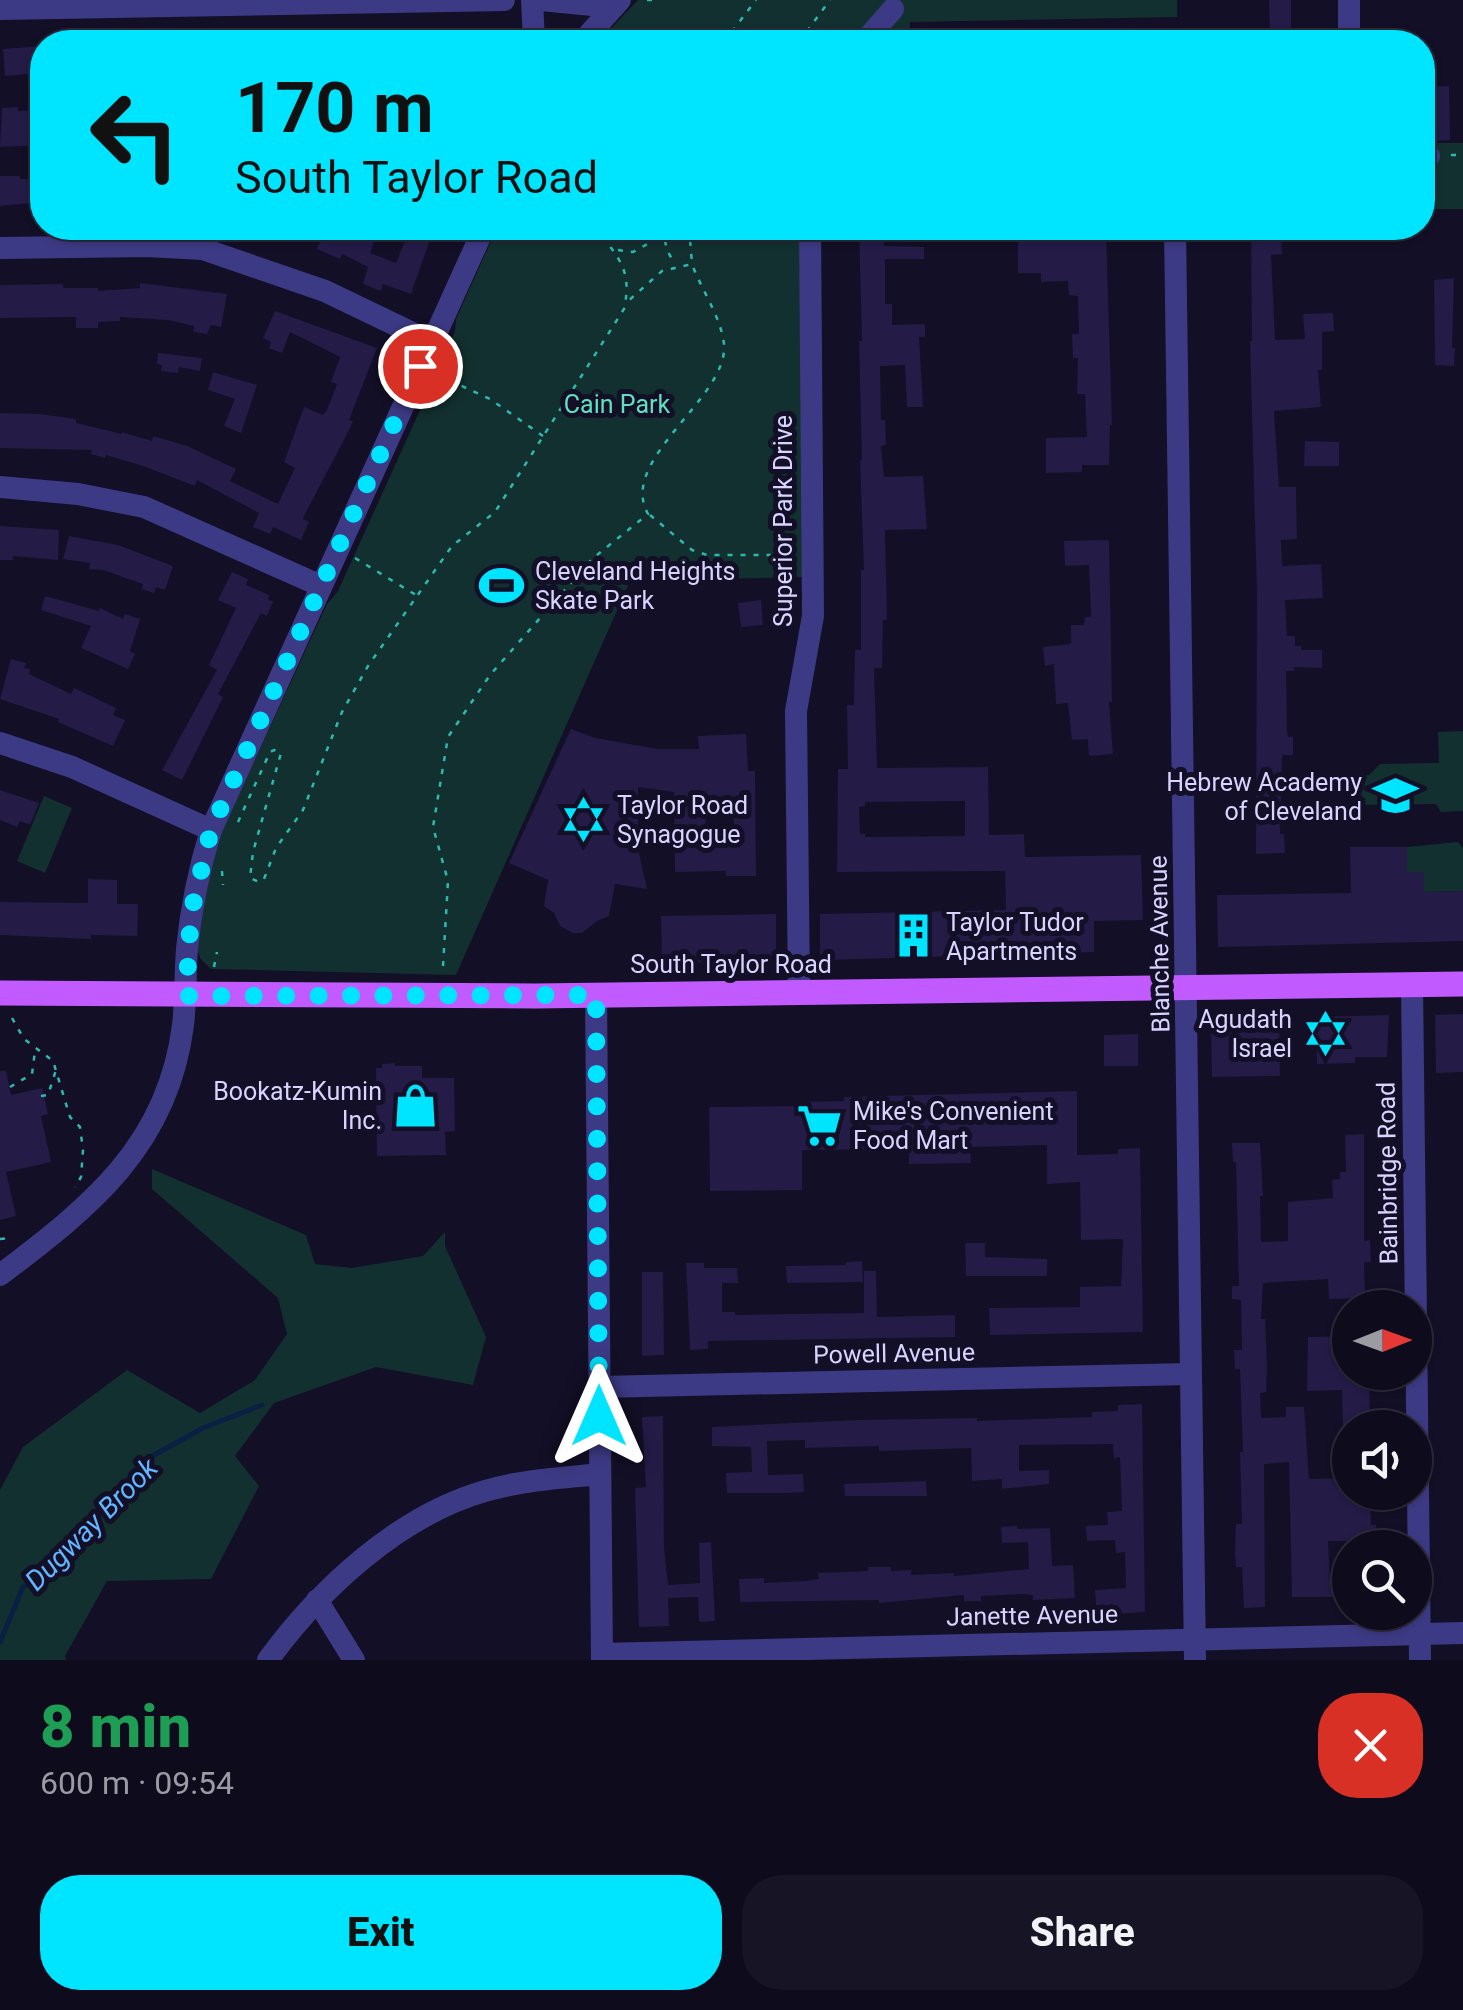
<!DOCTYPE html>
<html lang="en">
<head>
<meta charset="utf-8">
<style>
  :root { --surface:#0e0b1c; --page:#171425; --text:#f1f3f6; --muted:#9b9ba3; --line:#2e2b3b; --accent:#00e5ff }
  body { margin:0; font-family:Roboto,sans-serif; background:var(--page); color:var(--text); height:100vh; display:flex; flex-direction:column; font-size:38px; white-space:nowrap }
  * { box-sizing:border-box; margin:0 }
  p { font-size:32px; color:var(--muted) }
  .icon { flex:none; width:55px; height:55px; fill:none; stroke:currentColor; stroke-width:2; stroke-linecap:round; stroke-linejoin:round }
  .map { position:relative; height:1660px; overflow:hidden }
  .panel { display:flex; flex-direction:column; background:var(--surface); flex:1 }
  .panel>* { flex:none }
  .banner { position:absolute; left:30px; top:30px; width:1405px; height:210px; border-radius:40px; box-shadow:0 2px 8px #0004,0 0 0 2px var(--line); background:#00e5ff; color:#111; overflow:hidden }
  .needle { width:65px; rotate:89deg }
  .buttons { position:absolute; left:1332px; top:1290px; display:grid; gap:20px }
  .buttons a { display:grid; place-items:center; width:100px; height:100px; border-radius:50%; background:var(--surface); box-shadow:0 2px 8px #0004,0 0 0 2px var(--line); font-size:50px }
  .pin { position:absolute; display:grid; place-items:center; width:85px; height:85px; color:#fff; margin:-42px; border:5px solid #fff; border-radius:50%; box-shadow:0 2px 10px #0007 }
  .me { position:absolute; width:110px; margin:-55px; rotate:0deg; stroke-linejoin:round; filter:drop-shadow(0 0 8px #0008) }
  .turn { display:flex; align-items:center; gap:35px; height:210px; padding:0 40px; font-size:45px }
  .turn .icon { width:130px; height:130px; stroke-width:2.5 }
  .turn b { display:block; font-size:70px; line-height:85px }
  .round { display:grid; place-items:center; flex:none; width:105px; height:105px; border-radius:40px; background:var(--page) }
  .summary { display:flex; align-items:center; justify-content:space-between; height:170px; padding:0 40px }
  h1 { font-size:60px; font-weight:800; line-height:75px; color:#1e9e55 }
  .cta { display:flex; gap:20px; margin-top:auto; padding:20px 40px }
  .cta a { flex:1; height:115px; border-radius:40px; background:var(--accent); color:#111; font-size:40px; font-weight:800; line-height:115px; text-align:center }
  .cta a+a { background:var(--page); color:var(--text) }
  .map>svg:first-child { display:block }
  .green { fill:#12302f }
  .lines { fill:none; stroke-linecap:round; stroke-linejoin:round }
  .stream { stroke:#0a1f44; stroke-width:5 }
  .building { fill:#241b47; fill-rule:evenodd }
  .path { stroke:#2fb8b0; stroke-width:2.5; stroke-dasharray:5 8; stroke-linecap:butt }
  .minor { stroke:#3d3a85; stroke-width:22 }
  .major { stroke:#c25bff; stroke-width:25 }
  .route { stroke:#00e5ff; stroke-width:18; stroke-dasharray:0 32.4 }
  .labels { text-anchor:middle; stroke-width:10; stroke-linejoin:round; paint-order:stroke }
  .park-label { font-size:25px; fill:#5fe0c0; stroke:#130f26 }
  .street-label { font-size:25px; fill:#d9d4ff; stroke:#130f26 }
  .poi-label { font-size:25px; fill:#d9d4ff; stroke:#130f26; text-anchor:start }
  .water-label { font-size:28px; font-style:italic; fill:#62b6ff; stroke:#130f26 }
</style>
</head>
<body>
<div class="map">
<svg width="1463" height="1660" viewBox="0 0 1463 1660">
  <rect width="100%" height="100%" fill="#130f26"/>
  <g class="green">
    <path d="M638,0H1177V17L910,22L909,42H598Z"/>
    <path d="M1432,143H1463V209H1433Z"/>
    <path d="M497,228H800L805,577L630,581L456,975L211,969L200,958L197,947L206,887L221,833L327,604L338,591L445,355L455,331L456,319Z"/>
    <path d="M1463,731V811L1441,812L1436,804L1352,805V776L1369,775L1380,764L1439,763L1438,732Z"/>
    <path d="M44,796L72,808L45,873L17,861Z"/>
    <path d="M1458,842L1463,848V891L1424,892V872H1407V847Z"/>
    <path d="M152,1169L306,1235L315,1264L352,1268L423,1256L445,1232V1246L486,1337L473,1385L376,1367L274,1403L235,1456L259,1486L211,1579L107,1581L65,1656L66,1660H0V1490L23,1447L127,1370L200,1413L255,1380L287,1334L278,1298L152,1189Z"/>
  </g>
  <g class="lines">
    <path class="stream" d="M0,1642L23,1587L55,1566L147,1459L203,1428L262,1405"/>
  </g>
  <g class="building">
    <path d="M1269,0H1291V42H1270Z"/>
    <path d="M42,46V73L5,76L3,49Z"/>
    <path d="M1449,86L1450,140L1435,141L1434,128H1424V87Z"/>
    <path d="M18,107V111L42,110V145L0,147L2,108Z"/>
    <path d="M0,176H20V179H29V183L42,182V202L0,206Z"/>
    <path d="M285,228H379L370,253L396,263L410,228H434L411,294L383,284L381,291L363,284L368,267L342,254L340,259L317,249L320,242Z"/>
    <path d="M859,228H883L884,246L924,247V259H885V304H892V325L925,324V337H919L923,407H907L905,365L880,366L881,420H885L886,445L881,446L884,477L923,476L927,529L885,530L887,620H883L882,668H874L877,768L988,767L989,835L1024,834L1025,857L1141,855L1143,920L1094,921V952L826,960L820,954V914L1006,910L1005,871L837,872L838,769H848L847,705H854L855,650H861V570H864L860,460H862L859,341H862ZM965,801V836L865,837V834H860L859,807L865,806V802Z"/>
    <path d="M1018,228H1053V232L1106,231L1112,425H1110L1109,465H1082V472L1046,473V438L1087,437L1085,394H1077L1078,358H1073L1072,334H1079L1078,296L1069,295L1068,281L1041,282V273H1018Z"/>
    <path d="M1251,228H1280L1282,254L1271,255L1275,340L1305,339L1303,314L1333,313L1334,331L1322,332V370H1318L1321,407L1274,411L1279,487H1296V492L1297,539L1281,540L1282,566L1321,564L1323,598L1285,600L1287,636H1295V646H1301V650H1322V668L1294,667L1295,671H1286L1287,731L1288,737H1293V755H1282L1280,834H1284L1285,853L1256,854L1257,594L1250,341H1252Z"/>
    <path d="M1454,278L1452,348H1455L1454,366L1435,365L1434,280Z"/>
    <path d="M140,283L227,294L221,327L211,325L207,334L193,332L194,326L168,320L120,317V321L98,322V328H76V317L0,318V285L63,284V288H98V291L140,288Z"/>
    <path d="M275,311L377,348L349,420L353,421L347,434L304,516L303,519L309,522L301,540L273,527L270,534L253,527L259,513L197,480L195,486L143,466L106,455L105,458L91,454L92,450L0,448V413L40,414L76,419V423L122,434V432L152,441L153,436L187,446L236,469L230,481L278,504L295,468L284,462L304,407L323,415L327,410L337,384L331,382L340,357L290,332L282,353L269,348L271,342L263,338Z"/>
    <path d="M158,353L202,358L200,371L179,367L178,373L161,371L162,365L157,364Z"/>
    <path d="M213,372L257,385L241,433L224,426L235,399L208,390Z"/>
    <path d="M1305,441L1339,442V466H1304Z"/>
    <path d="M0,526L59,530L58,560L13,556V560H0Z"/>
    <path d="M69,536L118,545L173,566L165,590L156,587L154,593L142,589L143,584L103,570L89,569L90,563L63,559Z"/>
    <path d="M1109,540L1112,702H1109L1113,754L1089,756L1088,739L1072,740L1068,703L1056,704L1054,664L1045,666L1043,647L1071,644V625H1084L1085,617H1091L1089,565L1065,566L1064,541Z"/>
    <path d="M232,572L248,579L246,585L269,595L268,599L273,602L267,616L261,613L218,694L223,697L182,780L162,770L217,670L209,665L236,608L218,600Z"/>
    <path d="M45,596L99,611L100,608L123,619L125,614L140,619L130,651L135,654L128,669L81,648L91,626L41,610Z"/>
    <path d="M761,600L763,625L741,627L738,603Z"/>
    <path d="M11,659L26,663L24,668L30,669L29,674L71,694L74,688L116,708L113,715L125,720L113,746L58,722L59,719L0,699Z"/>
    <path d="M571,729L595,738L658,749H699L698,736L746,734L748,771H755L756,876H726V871L675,872L674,792L638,787V849L647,889L615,884L609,916L597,921L582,933H573L560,926L554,913L544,906L548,880L509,863ZM705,809H734V838H706Z"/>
    <path d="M0,790L39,803L30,825L20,821L17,827L0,820Z"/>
    <path d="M1350,847H1407V872H1424V892L1463,891V941L1218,947L1217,895L1351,893Z"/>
    <path d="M88,879L117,880V904H138L137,936L91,935V939L0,935V902L88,903Z"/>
    <path d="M776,914V957L772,961L662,963L661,916Z"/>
    <path d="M1463,1014V1072L1436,1073L1435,1015Z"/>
    <path d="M1389,1015L1387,1057H1355V1063L1317,1064L1316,1017Z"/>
    <path d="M1279,1018L1280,1076L1212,1077L1211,1019Z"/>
    <path d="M1138,1034V1066H1104V1035Z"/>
    <path d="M395,1063V1066H422V1078H454L455,1131L445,1132L446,1155L377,1156L376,1068H382V1064Z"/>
    <path d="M0,1071H6L11,1095L42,1088L48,1114L41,1116L51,1162L6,1172L16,1216L0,1220Z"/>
    <path d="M1077,1091V1155L1118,1154V1149L1140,1148L1143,1332L990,1335L989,1308L1080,1307V1287L1121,1286L1123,1239L1081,1240L1080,1182L1047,1184V1145L970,1147L971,1163L909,1164V1149L802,1150V1190L710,1191L709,1107L801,1106V1102L844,1101V1097Z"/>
    <path d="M1364,1134V1241L1370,1240L1371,1262H1364L1365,1298L1329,1299L1328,1279L1263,1283L1261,1319H1265L1267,1368L1266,1392L1260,1393L1261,1418L1286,1417V1407H1304L1309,1479L1350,1478V1492H1370L1371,1525H1376L1377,1541H1328L1330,1583L1350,1582V1597H1292L1289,1462L1264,1464L1265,1607L1244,1608L1242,1567H1236L1235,1552L1236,1524H1242L1240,1452H1243L1240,1369H1235L1234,1350H1242L1241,1300L1232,1299V1286H1239L1236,1162H1233L1232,1143H1260L1263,1196H1260L1261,1242L1288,1241V1202L1333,1198L1332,1180L1340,1179V1172H1346L1345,1135Z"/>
    <path d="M965,1243H985V1257L1047,1259V1276H966Z"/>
    <path d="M862,1261L863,1282L787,1283L786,1266L846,1265V1262Z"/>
    <path d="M686,1263H704V1268H737L738,1283H722V1312H735V1315L864,1313V1271H876L877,1317L955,1315V1337L708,1341V1349L690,1350Z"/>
    <path d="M642,1272H663L664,1355L642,1356Z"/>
    <path d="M1350,1336V1378H1369L1370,1428H1343L1342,1390L1307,1391L1308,1337Z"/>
    <path d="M1142,1404L1145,1612L1117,1614V1605H1096L1095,1590L1126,1588L1125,1552L1116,1553L1115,1540L1087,1541L1086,1526L1108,1525L1107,1512L1122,1511L1120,1457L1114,1458L1113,1444L1019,1445V1471L1049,1470V1484L1002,1489V1479L972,1481L971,1448L879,1451V1446L805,1448V1440L767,1441L768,1475L803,1474L804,1492L789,1493H727L726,1473L752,1472L751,1447L712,1446V1427L857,1420L977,1418V1421L1092,1417V1412L1118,1411V1405Z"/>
    <path d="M663,1416L664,1548L668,1585L700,1583L699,1543L711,1542L715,1621L699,1622L698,1597L668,1598L669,1626L639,1627L635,1488L646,1487L642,1417Z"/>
    <path d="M926,1481L927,1496H845L844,1484Z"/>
    <path d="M1017,1526V1529L1050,1528L1052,1566L1073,1565L1075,1598L1033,1600V1595L1023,1594L981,1596V1601H964V1595L879,1603V1600L740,1602L739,1579L764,1578V1583L806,1581L819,1579L818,1573L868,1571V1567H891V1571L911,1570V1575L954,1573V1576L1029,1569L1028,1542L1002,1543L1001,1527Z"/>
  </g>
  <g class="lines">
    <g class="path">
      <path d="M647,0H654"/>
      <path d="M724,42L756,0"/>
      <path d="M799,42L830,0"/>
      <path d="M1451,155H1463"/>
      <path d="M662,228L667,250L674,263"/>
      <path d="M689,228L692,263"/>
      <path d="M618,250L633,252L662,236"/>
      <path d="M438,375L490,399L543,436"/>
      <path d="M650,515L692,550L707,555H793"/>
      <path d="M774,556L791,582"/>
      <path d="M355,558L416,595"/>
      <path d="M540,588L559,596"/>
      <path d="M238,822L270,752L274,750L281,753L253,852L250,878L259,882L264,879L276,848L303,810L342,712L368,666L452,546L495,512L624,309C633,268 617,258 597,228"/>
      <path d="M222,871L223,885"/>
      <path d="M443,966L448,881L433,827L448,737L490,675L592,559L648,514C617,459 729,398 724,344C721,317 701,289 692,264L662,271L627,302"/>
      <path d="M214,967L217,952"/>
      <path d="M12,1018L24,1039L53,1061L70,1117L80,1127L83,1150L81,1177L75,1187"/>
      <path d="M10,1087L32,1074L35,1051"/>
      <path d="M41,1096L48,1095L56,1070"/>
      <path d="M0,1239L11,1238"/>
    </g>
    <g class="minor">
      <path d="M532,0L534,42"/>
      <path d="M541,0L613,7"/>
      <path d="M1349,0V42"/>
      <path d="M0,9L504,0"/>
      <path d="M582,42L620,0"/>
      <path d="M864,42L893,9"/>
      <path d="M1422,156H1429"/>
      <path d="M1175,228L1195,1660"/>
      <path d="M0,248L147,246L203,249L325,291L431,342"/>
      <path d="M0,487L78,494L144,507L321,586"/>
      <path d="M0,743L72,767L211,830"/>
      <path d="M1412,985L1420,1660"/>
      <path d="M799,993L796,711L813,616L810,228"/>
      <path d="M596,995L602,1660"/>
      <path d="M0,1275C90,1207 168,1146 183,1025C186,1000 185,974 187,949C191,908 199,869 211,830L484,228"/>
      <path d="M599,1387L1190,1374"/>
      <path d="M317,1600L354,1660"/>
      <path d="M602,1654L1463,1633"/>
      <path d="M268,1660C320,1589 398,1516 485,1491C522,1480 562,1478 600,1474"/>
    </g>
    <path class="major" d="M0,993L535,996L1463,984"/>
  </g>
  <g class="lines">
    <path class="route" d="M420,366L211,830L191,913L186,996L596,995L599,1416"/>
  </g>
  <defs>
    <symbol id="stadium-bare" viewBox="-9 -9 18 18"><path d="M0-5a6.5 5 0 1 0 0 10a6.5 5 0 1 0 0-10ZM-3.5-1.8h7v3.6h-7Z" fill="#00e5ff" stroke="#130f26" stroke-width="2.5" paint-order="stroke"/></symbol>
    <symbol id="school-bare" viewBox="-9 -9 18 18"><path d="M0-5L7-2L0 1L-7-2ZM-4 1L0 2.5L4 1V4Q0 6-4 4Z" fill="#00e5ff" stroke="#130f26" stroke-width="2.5" paint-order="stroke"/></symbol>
    <symbol id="synagogue-bare" viewBox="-9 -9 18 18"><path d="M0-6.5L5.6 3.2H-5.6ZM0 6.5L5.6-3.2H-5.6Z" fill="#00e5ff" stroke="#130f26" stroke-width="2.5" paint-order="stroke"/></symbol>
    <symbol id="building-bare" viewBox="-9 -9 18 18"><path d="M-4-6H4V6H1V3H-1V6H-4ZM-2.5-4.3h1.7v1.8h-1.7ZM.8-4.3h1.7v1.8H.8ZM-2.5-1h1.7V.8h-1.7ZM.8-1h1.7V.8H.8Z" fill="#00e5ff" stroke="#130f26" stroke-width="2.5" paint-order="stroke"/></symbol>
    <symbol id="shop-bare" viewBox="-9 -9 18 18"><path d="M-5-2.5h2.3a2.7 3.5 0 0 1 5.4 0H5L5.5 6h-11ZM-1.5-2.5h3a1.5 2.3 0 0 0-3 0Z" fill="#00e5ff" stroke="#130f26" stroke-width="2.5" paint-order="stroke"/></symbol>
    <symbol id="supermarket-bare" viewBox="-9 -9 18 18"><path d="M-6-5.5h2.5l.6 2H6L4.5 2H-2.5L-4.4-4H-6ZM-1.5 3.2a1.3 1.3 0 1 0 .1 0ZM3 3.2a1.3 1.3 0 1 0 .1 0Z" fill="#00e5ff" stroke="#130f26" stroke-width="2.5" paint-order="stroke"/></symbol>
  </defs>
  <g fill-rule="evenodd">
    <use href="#stadium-bare" x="470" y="554" width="63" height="63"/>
    <use href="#school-bare" x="1364" y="764" width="63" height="63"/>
    <use href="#synagogue-bare" x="552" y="788" width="63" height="63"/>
    <use href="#building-bare" x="882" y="904" width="63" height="63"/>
    <use href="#synagogue-bare" x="1294" y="1002" width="63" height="63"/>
    <use href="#shop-bare" x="384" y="1074" width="63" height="63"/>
    <use href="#supermarket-bare" x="788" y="1094" width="63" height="63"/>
  </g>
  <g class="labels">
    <g class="park-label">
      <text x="617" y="413">Cain Park</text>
    </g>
    <g class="street-label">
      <text transform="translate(783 521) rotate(-90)" y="9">Superior Park Drive</text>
      <text transform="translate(1159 944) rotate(-91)" y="9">Blanche Avenue</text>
      <text x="731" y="973">South Taylor Road</text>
      <text transform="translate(1387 1173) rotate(-91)" y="9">Bainbridge Road</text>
      <text transform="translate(894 1353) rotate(-1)" y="9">Powell Avenue</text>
      <text transform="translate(1032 1615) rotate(-1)" y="9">Janette Avenue</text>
    </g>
    <g class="poi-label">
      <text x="535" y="580">Cleveland Heights<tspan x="535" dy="29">Skate Park</tspan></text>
      <text x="1362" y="791" text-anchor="end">Hebrew Academy<tspan x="1362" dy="29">of Cleveland</tspan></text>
      <text x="617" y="814">Taylor Road<tspan x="617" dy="29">Synagogue</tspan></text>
      <text x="946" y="931">Taylor Tudor<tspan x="946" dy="29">Apartments</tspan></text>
      <text x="1292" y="1028" text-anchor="end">Agudath<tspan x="1292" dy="29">Israel</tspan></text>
      <text x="382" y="1100" text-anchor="end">Bookatz-Kumin<tspan x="382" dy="29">Inc.</tspan></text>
      <text x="853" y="1120">Mike's Convenient<tspan x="853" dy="29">Food Mart</tspan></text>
    </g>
    <g class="water-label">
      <text transform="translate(91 1524) rotate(-45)" y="10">Dugway Brook</text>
    </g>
  </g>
</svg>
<div class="buttons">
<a><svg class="needle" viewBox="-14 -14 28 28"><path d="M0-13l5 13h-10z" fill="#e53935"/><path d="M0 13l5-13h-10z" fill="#9b9ba3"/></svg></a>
<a><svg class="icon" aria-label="sound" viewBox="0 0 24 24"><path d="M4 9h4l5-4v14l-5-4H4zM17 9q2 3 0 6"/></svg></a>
<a><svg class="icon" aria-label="search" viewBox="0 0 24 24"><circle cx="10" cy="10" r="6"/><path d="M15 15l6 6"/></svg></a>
</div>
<div class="pin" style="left:420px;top:366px;background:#d93025"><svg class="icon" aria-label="arrive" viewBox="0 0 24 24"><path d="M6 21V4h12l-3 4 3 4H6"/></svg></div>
<svg class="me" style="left:599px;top:1416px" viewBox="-20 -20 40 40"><path d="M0-17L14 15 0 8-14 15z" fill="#00e5ff" stroke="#fff" stroke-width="4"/></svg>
<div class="banner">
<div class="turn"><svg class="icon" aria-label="left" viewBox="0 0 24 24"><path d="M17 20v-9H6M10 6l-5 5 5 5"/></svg><div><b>170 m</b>South Taylor Road</div></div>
</div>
</div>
<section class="panel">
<div class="summary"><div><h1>8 min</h1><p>600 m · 09:54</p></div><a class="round" style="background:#d93025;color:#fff"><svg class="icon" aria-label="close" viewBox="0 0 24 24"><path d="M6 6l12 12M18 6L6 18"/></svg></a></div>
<div class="cta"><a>Exit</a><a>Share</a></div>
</section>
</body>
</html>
